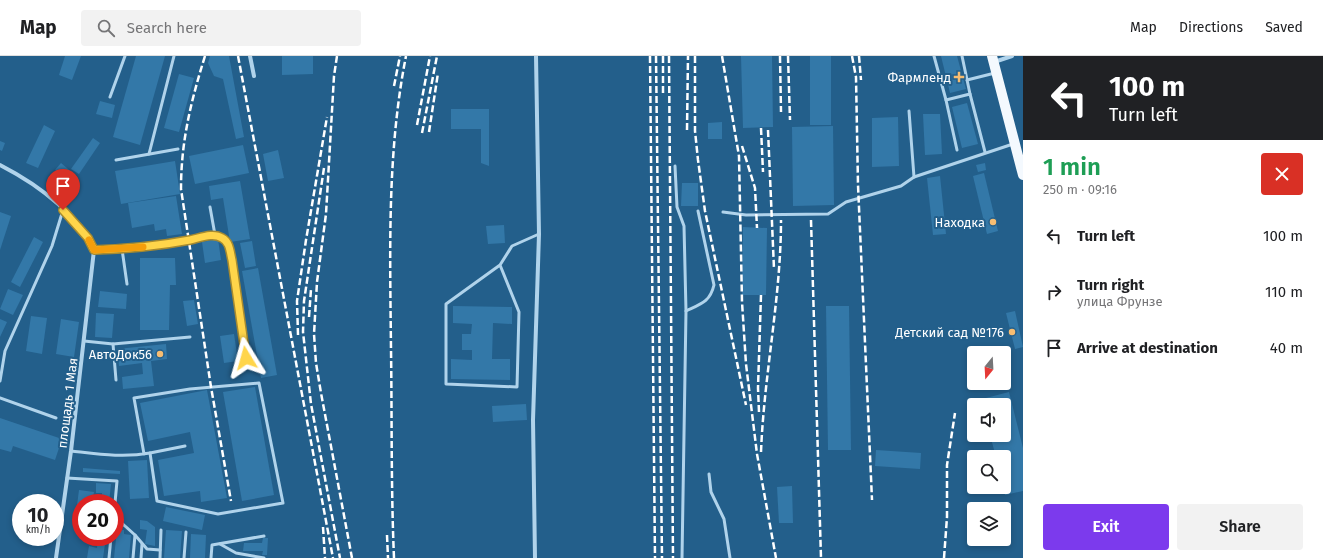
<!DOCTYPE html>
<html lang="en">
<head>
<meta charset="utf-8">
<style>
  :root { --surface:#fff; --page:#f2f2f2; --text:#202124; --muted:#757577; --line:#e0e0e0; --accent:#7c3aed }
  body { margin:0; font-family:"Fira Sans",sans-serif; background:var(--page); color:var(--text); height:100vh; display:flex; flex-direction:column; font-size:15px; white-space:nowrap }
  * { box-sizing:border-box; margin:0 }
  p { font-size:13px; color:var(--muted) }
  .icon { flex:none; width:22px; height:22px; fill:none; stroke:currentColor; stroke-width:2; stroke-linecap:round; stroke-linejoin:round }
  .map { position:relative; flex:1; overflow:hidden }
  .drawer { display:flex; flex-direction:column; background:var(--surface); width:300px }
  .drawer>* { flex:none }
  .top-card { background:#202124; color:#fff; overflow:hidden }
  .needle { width:26px; rotate:198deg }
  .tools { position:absolute; left:967px; top:290px; display:grid; gap:8px }
  .tools a { display:grid; place-items:center; width:44px; height:44px; border-radius:4px; background:var(--surface); box-shadow:0 2px 6px #0003; font-size:20px }
  .speed { position:absolute; left:12px; top:438px; display:flex; gap:8px; font-size:20px; font-weight:700; text-align:center }
  .speed>* { display:grid; place-content:center; width:52px; height:52px; border-radius:50%; background:var(--surface); box-shadow:0 2px 6px #0003; line-height:1 }
  .speed small { font-size:10px; font-weight:400 }
  .speed .limit { border:6px solid #d22; background:#fff; color:#111 }
  .pin { position:absolute; display:grid; place-items:center; width:34px; height:34px; color:#fff; margin:-41px -17px; border-radius:50% 50% 50% 0; rotate:-45deg; box-shadow:0 0 4px #0007 }
  .pin .icon { rotate:45deg }
  .me { position:absolute; width:44px; margin:-22px; rotate:352deg; stroke-linejoin:round; filter:drop-shadow(0 0 3px #0008) }
  .turn { display:flex; align-items:center; gap:14px; height:84px; padding:0 20px; font-size:18px }
  .turn .icon { width:52px; height:52px; stroke-width:2.5 }
  .turn b { display:block; font-size:28px; line-height:34px }
  .round { display:grid; place-items:center; flex:none; width:42px; height:42px; border-radius:4px; background:var(--page) }
  .headline { display:flex; align-items:center; justify-content:space-between; height:68px; padding:0 20px }
  h1 { font-size:24px; font-weight:600; line-height:30px; color:#1e9e55 }
  .primary-button { display:flex; gap:8px; margin-top:auto; padding:8px 20px }
  .primary-button a { flex:1; height:46px; border-radius:4px; background:var(--accent); color:#fff; font-size:16px; font-weight:600; line-height:46px; text-align:center }
  .primary-button a+a { background:var(--page); color:var(--text) }
  ul { padding:0; list-style:none }
  li { display:flex; align-items:center; gap:12px; height:56px; padding:0 20px }
  li div { flex:1 }
  li b { display:block; font-size:15px }
  li em { font-style:normal }
  header { display:flex; align-items:center; gap:24px; box-sizing:border-box; height:56px; padding:0 20px; background:var(--surface); border-bottom:1px solid var(--line) }
  header strong { font-size:19px }
  nav { display:flex; gap:22px; margin-inline-start:auto; font-size:14px }
  .search { width:280px; height:36px; background:var(--page); display:flex; align-items:center; gap:10px; box-sizing:border-box; padding:0 14px; border-radius:4px; color:var(--muted); font-size:15px }
  main { display:flex; flex:1; min-height:0 }
  .map>svg:first-child { display:block }
  .building { fill:#3378a8 }
  .lines { fill:none; stroke-linecap:round; stroke-linejoin:round }
  .lane { stroke:#b0d3eb; stroke-width:3 }
  .street { stroke:#b0d3eb; stroke-width:4 }
  .primary { stroke:#f4f9fe; stroke-width:10 }
  .rail { stroke:#fff; stroke-width:2.5; stroke-dasharray:7 3; stroke-linecap:butt }
  .route-casing { stroke:#a68a30; stroke-width:10 }
  .route { stroke:#ffd54a; stroke-width:7 }
  .slow { stroke:#f59e0b; stroke-width:7 }
  .poi-dot { fill:#f6bd72; stroke:#235f8b; stroke-width:1.5 }
  .labels { text-anchor:middle; stroke-width:4; stroke-linejoin:round; paint-order:stroke }
  .poi-label { font-size:13px; fill:#fff; stroke:#235f8b; text-anchor:end }
  .street-label { font-size:13px; fill:#fff; stroke:#235f8b }
</style>
</head>
<body>
<header>
<strong>Map</strong>
<div class="search"><svg class="icon" aria-label="search" viewBox="0 0 24 24"><circle cx="10" cy="10" r="6"/><path d="M15 15l6 6"/></svg>Search here</div>
<nav><a>Map</a><a>Directions</a><a>Saved</a></nav>
</header>
<main>
<div class="map">
<svg width="1023" height="502" viewBox="0 0 1023 502">
  <rect width="100%" height="100%" fill="#235f8b"/>
  <g class="building">
    <path d="M65,0H81L72,24L59,19Z"/>
    <path d="M136,0H165L140,89L113,81Z"/>
    <path d="M210,0H229L244,81L236,83L223,23L214,20L208,7Z"/>
    <path d="M282,0H313V18L282,19Z"/>
    <path d="M741,0H772L773,71L743,72Z"/>
    <rect x="810" y="0" width="21" height="69"/>
    <path d="M941,0H957L966,33L950,37Z"/>
    <path d="M179,18L194,22L179,76L164,72Z"/>
    <path d="M100,45L115,49L112,62L96,58Z"/>
    <path d="M967,47L978,88L962,92L952,51Z"/>
    <path d="M451,53H489V110L481,107V73H451Z"/>
    <path d="M923,58H940L942,98L925,99Z"/>
    <path d="M898,61L899,110L872,111V62Z"/>
    <path d="M722,66V83H708V67Z"/>
    <path d="M44,69L55,75L38,112L26,107Z"/>
    <path d="M833,70L834,149L793,150L792,71Z"/>
    <path d="M93,82L100,87L79,118L71,113Z"/>
    <path d="M0,85L5,87L2,95L0,94Z"/>
    <path d="M243,89L249,117L195,128L189,100Z"/>
    <path d="M278,94L284,122L268,125L263,98Z"/>
    <path d="M175,105L180,138L121,148L115,115Z"/>
    <path d="M61,107L74,118L68,125L55,114Z"/>
    <path d="M985,107L986,114L978,116L976,109Z"/>
    <path d="M984,117L998,175L987,178L973,120Z"/>
    <path d="M940,120L946,178L933,179L927,122Z"/>
    <path d="M240,125L250,183L230,186L223,142L211,144L209,130Z"/>
    <path d="M682,127H698V150H681Z"/>
    <path d="M176,140L182,178L167,180L166,173L155,175L154,168L132,172L128,147Z"/>
    <path d="M0,156L11,160L0,194Z"/>
    <path d="M504,169L505,187L488,188L486,170Z"/>
    <path d="M743,171L767,172L766,239H742Z"/>
    <path d="M34,181L43,186L20,231L11,226Z"/>
    <path d="M218,183L221,204L205,207L202,186Z"/>
    <path d="M252,185L256,210L245,212L240,187Z"/>
    <path d="M140,202H175L176,229H170L169,274H140Z"/>
    <path d="M258,212L277,319L261,322L242,215Z"/>
    <path d="M8,233L23,239L13,259L0,253Z"/>
    <path d="M100,235L127,238L126,253L98,251Z"/>
    <path d="M194,244L198,268L187,270L183,245Z"/>
    <path d="M453,250L512,251V268L493,267L492,303H510V324L451,323V303L472,304V294H462V278H471L472,268L453,267Z"/>
    <path d="M826,250H849L851,394H828Z"/>
    <path d="M1015,255L1023,291L1015,293L1006,257Z"/>
    <path d="M96,257L114,258L112,282L95,281Z"/>
    <path d="M31,260L47,262L42,298L26,295Z"/>
    <path d="M0,263L7,266L0,281Z"/>
    <path d="M61,263L79,266L74,301L56,298Z"/>
    <path d="M234,278L238,305L224,307L220,280Z"/>
    <path d="M166,288L167,303L151,305L154,330L123,333L122,321L143,318L142,307L119,310L117,293Z"/>
    <path d="M255,331L274,439L242,445L223,336Z"/>
    <path d="M207,334L227,442L201,446L200,435L164,440L158,404L194,397L190,376L148,385L140,347Z"/>
    <path d="M1009,336L1023,392V435L1005,439L1003,431L1004,401H996L990,379H1004V349H983L982,343Z"/>
    <path d="M526,348L527,364L493,366L492,350Z"/>
    <path d="M0,362L62,383L55,404L13,390L11,396L0,393Z"/>
    <path d="M876,394L921,397L920,413L875,410Z"/>
    <path d="M147,404L149,442L130,443L128,405Z"/>
    <path d="M83,412L120,415V418L83,416Z"/>
    <path d="M96,427L111,428L109,447H101L102,437H96Z"/>
    <path d="M792,430L793,467H779L777,431Z"/>
    <path d="M79,434L94,436L92,447H81V466L75,465Z"/>
    <path d="M166,451L205,459L202,474L163,465Z"/>
    <path d="M140,464L147,465L155,471V490L145,488L147,474L140,473Z"/>
    <path d="M117,473L124,474V478L131,479L129,502H114Z"/>
    <path d="M166,474L182,475L180,502H164Z"/>
    <path d="M191,478L206,479L205,502H190Z"/>
    <path d="M98,481H106L103,502H87L89,490L97,492Z"/>
    <path d="M263,482H268L267,499H262L263,495H243L244,487H262Z"/>
  </g>
  <g class="lines">
    <g class="lane">
      <path d="M934,0L946,44"/>
      <path d="M962,0L970,38"/>
      <path d="M967,24L995,17"/>
      <path d="M110,41L125,0"/>
      <path d="M909,55L914,121"/>
      <path d="M957,94L946,44L970,38L985,96"/>
      <path d="M149,98L174,0"/>
      <path d="M116,104L178,93"/>
      <path d="M675,110L677,151L684,170L686,255L682,502"/>
      <path d="M210,151L215,179"/>
      <path d="M723,156L746,159L828,158L846,146L901,130L914,121L1013,88"/>
      <path d="M122,193L127,228"/>
      <path d="M94,194C126,193 158,190 190,184C200,182 213,176 222,182C230,186 231,196 232,204L246,302"/>
      <path d="M500,209L519,256L517,331L446,328V248L500,209L512,190L539,178"/>
      <path d="M686,255C701,248 710,246 714,229L698,155"/>
      <path d="M84,285L113,288L190,281"/>
      <path d="M113,288L116,324"/>
      <path d="M0,325L5,295L52,190L63,154"/>
      <path d="M0,342L56,362"/>
      <path d="M71,395C98,398 123,402 150,397L157,445L218,458L283,447L259,327L190,333L134,342L144,398"/>
      <path d="M150,397L185,390"/>
      <path d="M709,418L711,436L724,463L730,502"/>
      <path d="M67,422L117,425L115,447"/>
      <path d="M115,461L135,479L147,493L160,494"/>
      <path d="M220,488L236,497L264,502"/>
      <path d="M109,502L111,481"/>
      <path d="M133,502L135,479"/>
      <path d="M141,502L142,488"/>
      <path d="M160,502L161,474"/>
      <path d="M184,502L186,476"/>
      <path d="M211,502L212,489L264,480"/>
    </g>
    <g class="street">
      <path d="M250,0L254,20"/>
      <path d="M994,6L1012,0"/>
      <path d="M0,109C37,128 75,156 94,194L71,395L56,502"/>
      <path d="M535,502L533,364L539,178L536,0"/>
    </g>
    <path class="primary" d="M992,0L1023,119"/>
    <g class="rail">
      <path d="M205,0C191,45 181,85 181,133L211,331L231,445"/>
      <path d="M238,0L333,502"/>
      <path d="M337,0L334,20L326,158L317,226L314,278L316,307L321,337L352,502"/>
      <path d="M650,0L655,502"/>
      <path d="M656,0L662,502"/>
      <path d="M663,0V38"/>
      <path d="M669,0L673,502"/>
      <path d="M695,0V75L698,104L705,155L746,349"/>
      <path d="M722,0L739,100L742,246L746,308L757,398L776,502"/>
      <path d="M780,0L781,56"/>
      <path d="M788,0L790,64"/>
      <path d="M852,0L856,21L858,129L872,444"/>
      <path d="M859,0L861,24"/>
      <path d="M394,30L400,0"/>
      <path d="M417,69L430,0"/>
      <path d="M761,72L763,116"/>
      <path d="M687,74L688,0"/>
      <path d="M768,74L774,213"/>
      <path d="M429,76L438,17"/>
      <path d="M422,77L437,0"/>
      <path d="M742,90L755,132L757,172"/>
      <path d="M324,112L304,245L303,276L311,348L340,502"/>
      <path d="M811,164L821,502"/>
      <path d="M309,261L311,233"/>
      <path d="M298,279L297,245L306,184L327,61"/>
      <path d="M759,356L758,332L761,239"/>
      <path d="M761,396C764,318 781,242 781,164"/>
      <path d="M323,471L325,502"/>
      <path d="M387,479L388,502"/>
      <path d="M394,502C391,433 392,363 391,293C390,195 387,96 406,0"/>
      <path d="M944,502L947,461V409L955,357"/>
    </g>
  </g>
  <g class="lines">
    <defs>
      <path id="route" d="M63,154L88,182L94,194C126,193 158,190 190,184C200,182 213,176 222,182C230,186 230,196 232,204L246,302"/>
    </defs>
    <use href="#route" class="route-casing"/>
    <use href="#route" class="route"/>
    <path class="slow" d="M89,184L94,194L143,191"/>
  </g>
  <g class="poi-dot">
    <path d="M957 15h4v4h4v4h-4v4h-4v-4h-4v-4h4z"/>
    <circle cx="993" cy="166" r="4"/>
    <circle cx="1012" cy="276" r="4"/>
    <circle cx="160" cy="298" r="4"/>
  </g>
  <g class="labels">
    <g class="poi-label">
      <text x="951" y="26">Фармленд</text>
      <text x="985" y="171">Находка</text>
      <text x="1004" y="281">Детский сад №176</text>
      <text x="152" y="303">АвтоДок56</text>
    </g>
    <g class="street-label">
      <text transform="translate(67 347) rotate(-83)" y="5">площадь 1 Мая</text>
    </g>
  </g>
</svg>
<div class="tools">
<a><svg class="needle" viewBox="-14 -14 28 28"><path d="M0-13l5 13h-10z" fill="#e53935"/><path d="M0 13l5-13h-10z" fill="#757577"/></svg></a>
<a><svg class="icon" aria-label="sound" viewBox="0 0 24 24"><path d="M4 9h4l5-4v14l-5-4H4zM17 9q2 3 0 6"/></svg></a>
<a><svg class="icon" aria-label="search" viewBox="0 0 24 24"><circle cx="10" cy="10" r="6"/><path d="M15 15l6 6"/></svg></a>
<a><svg class="icon" aria-label="layers" viewBox="0 0 24 24"><path d="M12 4l9 5-9 5-9-5zM3 14l9 5 9-5"/></svg></a>
</div>
<div class="speed"><div>10<small>km/h</small></div><div class="limit">20</div></div>
<div class="pin" style="left:63px;top:154px;background:#d93025"><svg class="icon" aria-label="arrive" viewBox="0 0 24 24"><path d="M6 21V4h12l-3 4 3 4H6"/></svg></div>
<svg class="me" style="left:246px;top:302px" viewBox="-20 -20 40 40"><path d="M0-17L14 15 0 8-14 15z" fill="#ffd54a" stroke="#fff" stroke-width="4"/></svg>
</div>
<section class="drawer">
<div class="top-card">
<div class="turn"><svg class="icon" aria-label="left" viewBox="0 0 24 24"><path d="M17 20v-9H6M10 6l-5 5 5 5"/></svg><div><b>100 m</b>Turn left</div></div>
</div>
<div class="headline"><div><h1>1 min</h1><p>250 m · 09:16</p></div><a class="round" style="background:#d93025;color:#fff"><svg class="icon" aria-label="close" viewBox="0 0 24 24"><path d="M6 6l12 12M18 6L6 18"/></svg></a></div>
<ul>
<li><svg class="icon" aria-label="left" viewBox="0 0 24 24"><path d="M17 20v-9H6M10 6l-5 5 5 5"/></svg><div><b>Turn left</b></div><em>100 m</em></li>
<li><svg class="icon" aria-label="right" viewBox="0 0 24 24"><path d="M7 20v-9h11M14 6l5 5-5 5"/></svg><div><b>Turn right</b><p>улица Фрунзе</p></div><em>110 m</em></li>
<li><svg class="icon" aria-label="arrive" viewBox="0 0 24 24"><path d="M6 21V4h12l-3 4 3 4H6"/></svg><div><b>Arrive at destination</b></div><em>40 m</em></li>
</ul>
<div class="primary-button"><a>Exit</a><a>Share</a></div>
</section>
</main>
</body>
</html>
